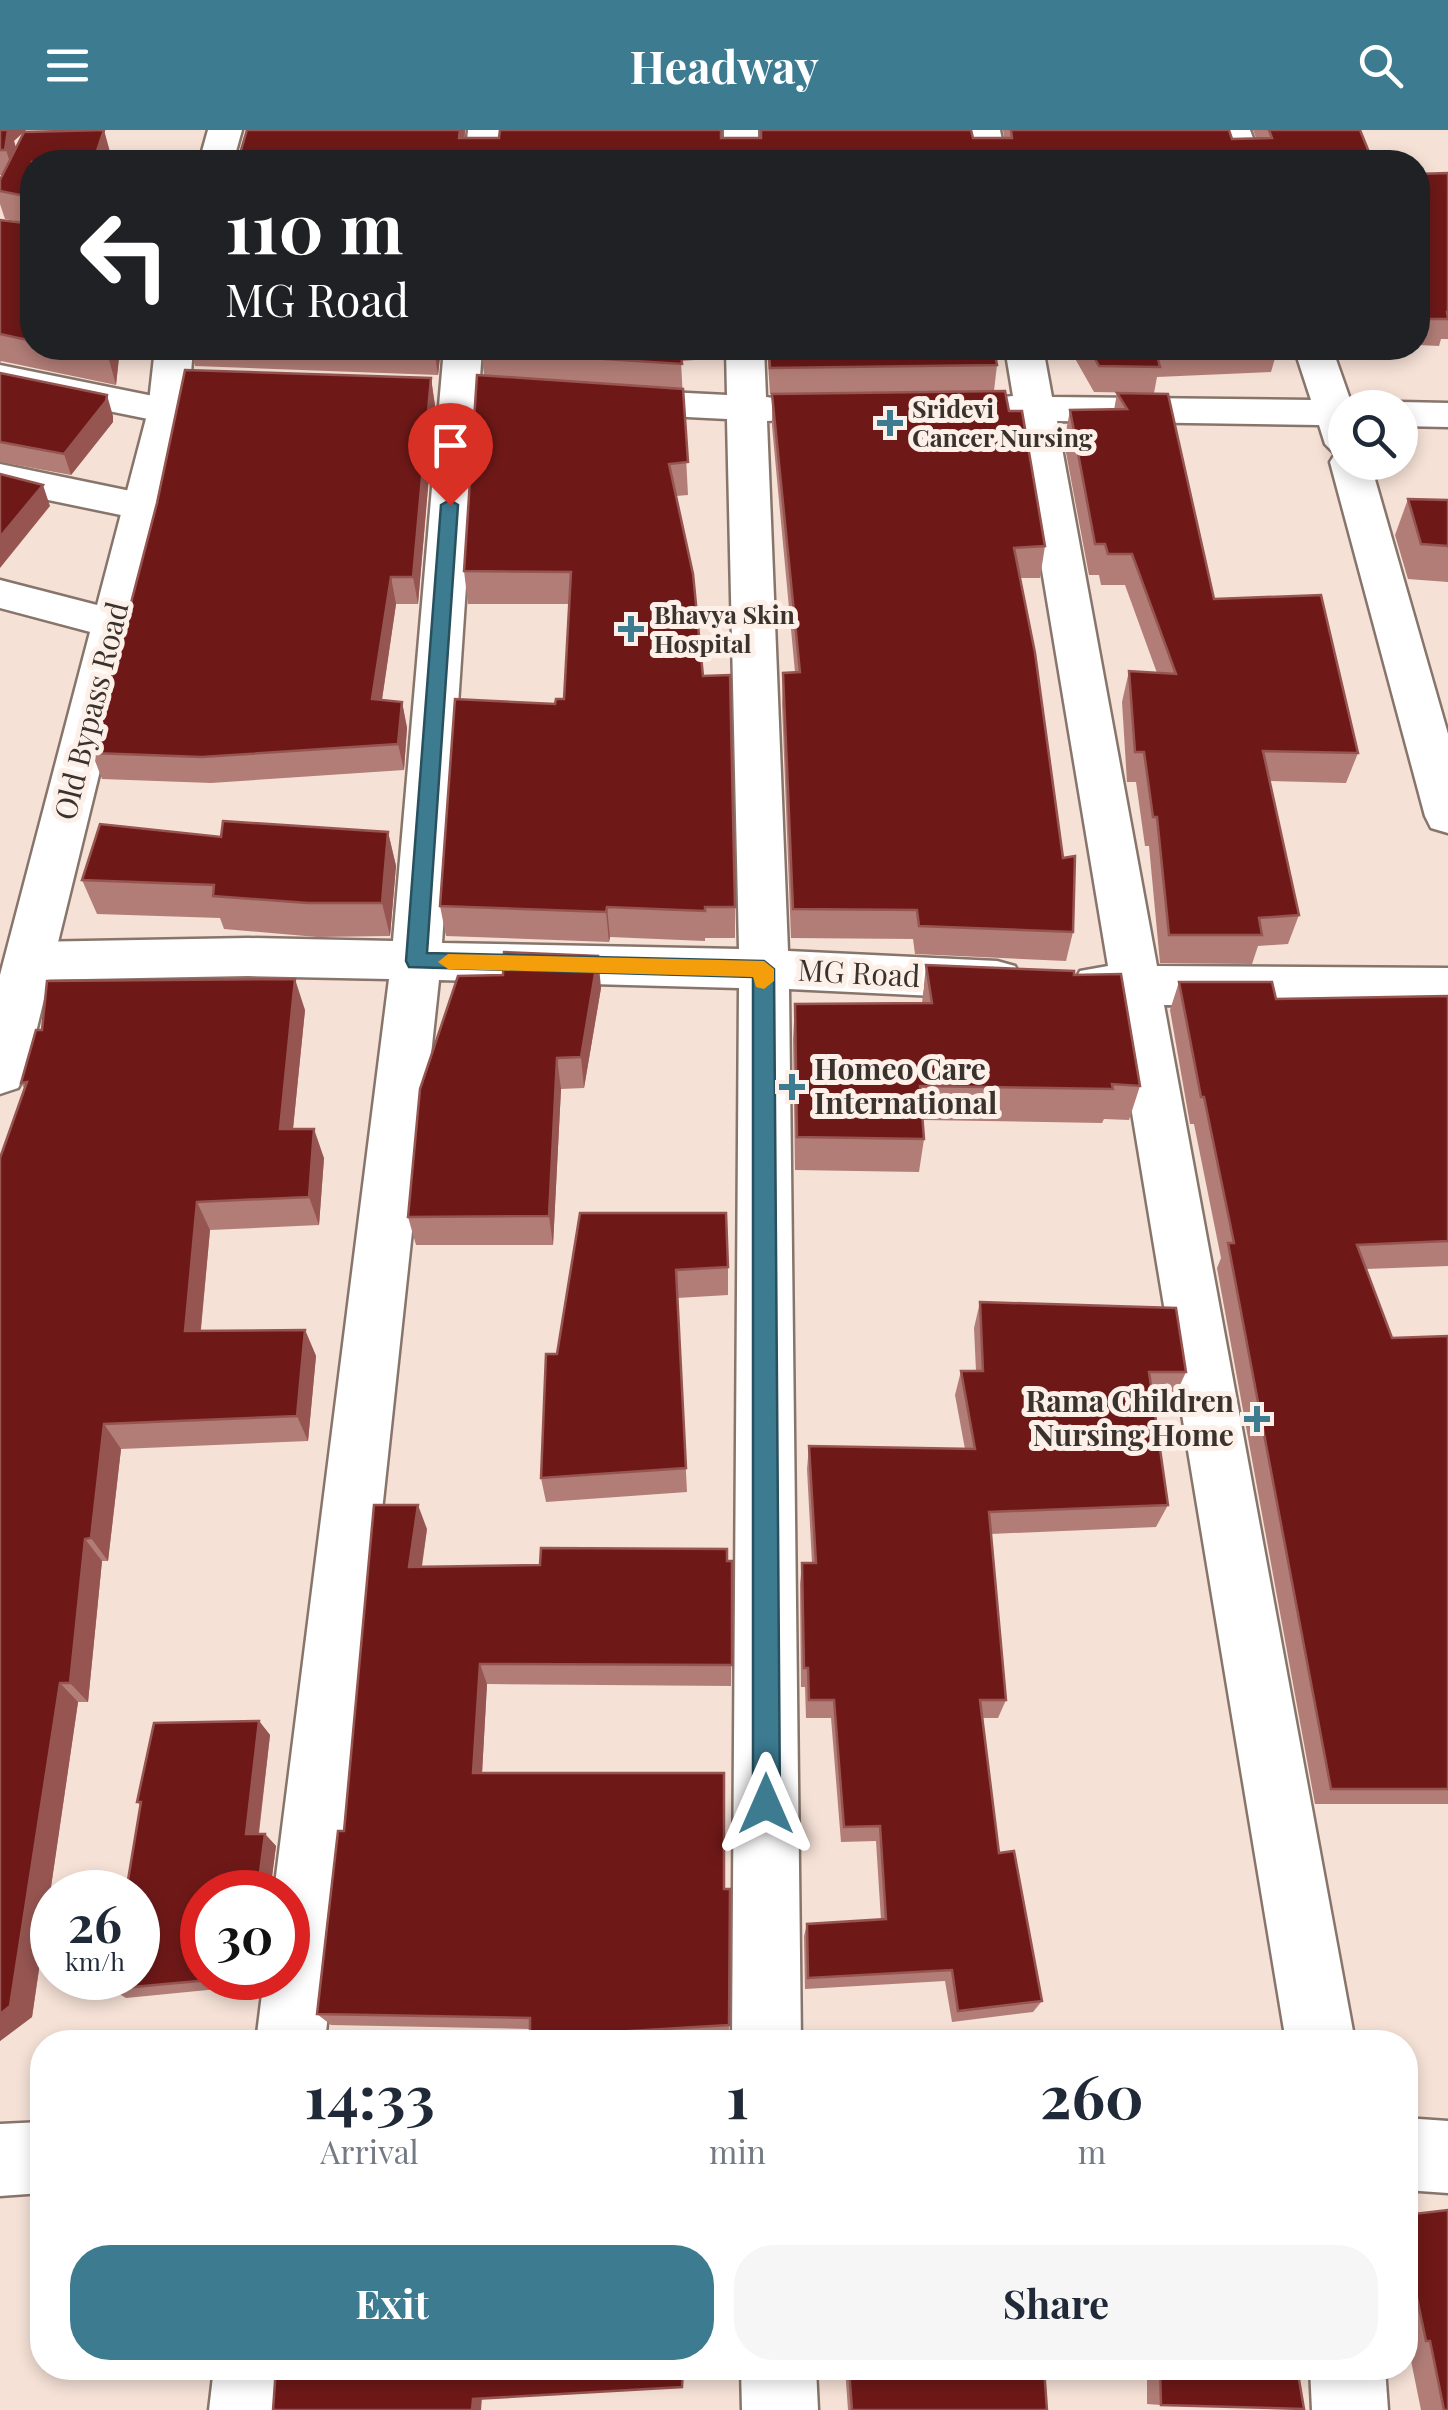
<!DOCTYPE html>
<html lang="en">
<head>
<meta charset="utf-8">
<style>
  :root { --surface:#fff; --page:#f6f6f7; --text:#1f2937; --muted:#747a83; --accent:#3d7b91 }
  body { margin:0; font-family:"Playfair Display",serif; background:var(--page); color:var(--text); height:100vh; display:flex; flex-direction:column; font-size:38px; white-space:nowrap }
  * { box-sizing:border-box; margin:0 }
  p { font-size:32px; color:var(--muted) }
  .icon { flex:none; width:55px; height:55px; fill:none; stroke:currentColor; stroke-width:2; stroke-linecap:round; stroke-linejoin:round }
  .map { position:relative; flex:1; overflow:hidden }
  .side { position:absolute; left:30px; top:1900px; width:1388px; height:350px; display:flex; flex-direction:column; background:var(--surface); border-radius:40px; box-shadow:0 5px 15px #0003 }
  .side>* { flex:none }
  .banner { position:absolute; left:20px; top:20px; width:1410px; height:210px; border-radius:40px; box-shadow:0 5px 15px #0003; background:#202124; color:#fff; overflow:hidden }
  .tools { position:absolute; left:1328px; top:260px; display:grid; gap:20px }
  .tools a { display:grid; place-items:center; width:90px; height:90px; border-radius:50%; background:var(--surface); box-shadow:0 5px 15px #0003; font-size:50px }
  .speed { position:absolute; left:30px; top:1740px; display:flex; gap:20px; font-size:50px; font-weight:700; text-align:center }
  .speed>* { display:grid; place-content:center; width:130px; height:130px; border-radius:50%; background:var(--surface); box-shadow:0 5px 15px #0003; line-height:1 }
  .speed small { font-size:25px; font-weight:400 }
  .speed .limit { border:15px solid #d22; background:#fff; color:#111 }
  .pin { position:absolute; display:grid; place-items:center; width:85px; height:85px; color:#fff; margin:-102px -42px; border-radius:50% 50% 50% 0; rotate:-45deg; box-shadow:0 0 10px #0007 }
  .pin .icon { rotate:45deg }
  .me { position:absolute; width:110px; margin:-55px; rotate:0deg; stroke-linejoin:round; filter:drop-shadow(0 0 8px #0008) }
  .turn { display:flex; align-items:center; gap:35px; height:210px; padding:0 40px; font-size:45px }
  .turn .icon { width:130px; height:130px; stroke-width:2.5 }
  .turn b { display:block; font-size:70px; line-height:85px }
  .eta { display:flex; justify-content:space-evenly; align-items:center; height:170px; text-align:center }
  .eta b { font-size:60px; font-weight:700; line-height:70px }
  .action { display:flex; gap:20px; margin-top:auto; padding:20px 40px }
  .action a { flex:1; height:115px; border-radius:40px; background:var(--accent); color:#fff; font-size:40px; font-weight:700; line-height:115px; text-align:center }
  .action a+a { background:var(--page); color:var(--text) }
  header { display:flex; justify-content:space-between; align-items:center; height:130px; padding:0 40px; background:var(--accent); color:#fff; font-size:45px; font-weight:700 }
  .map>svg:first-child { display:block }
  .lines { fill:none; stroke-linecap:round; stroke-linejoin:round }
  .street-casing { stroke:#87756b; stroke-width:5 }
  .secondary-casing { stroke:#87756b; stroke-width:5 }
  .street { fill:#fff; fill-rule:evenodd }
  .secondary { fill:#fff; fill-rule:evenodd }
  .wall { fill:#b27d77 }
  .shaded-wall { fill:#965551 }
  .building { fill:#6e1918; stroke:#965551; stroke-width:2.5 }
  .route { fill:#3d7b91; stroke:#28505e; stroke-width:2.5 }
  .slow { fill:#f59e0b }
  .poi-dot { fill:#3d7b91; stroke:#fcf0e9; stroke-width:4 }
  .labels { text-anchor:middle; stroke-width:10; stroke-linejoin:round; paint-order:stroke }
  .far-poi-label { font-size:25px; font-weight:bold; fill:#3a322d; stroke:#fcf0e9; text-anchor:start }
  .street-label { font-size:30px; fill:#3a322d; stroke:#fcf0e9 }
  .poi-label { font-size:30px; font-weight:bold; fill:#3a322d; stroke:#fcf0e9; text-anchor:start }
</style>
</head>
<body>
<header><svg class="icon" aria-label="menu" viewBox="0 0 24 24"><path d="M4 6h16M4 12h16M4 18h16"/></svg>Headway<svg class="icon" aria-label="search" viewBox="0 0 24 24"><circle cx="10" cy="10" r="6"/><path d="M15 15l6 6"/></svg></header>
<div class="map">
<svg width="1448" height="2280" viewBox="0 0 1448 2280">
  <rect width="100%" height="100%" fill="#f5e1d6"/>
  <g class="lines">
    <defs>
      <g id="street">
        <path d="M468,0H502L499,32H465Z"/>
        <rect x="724" y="0" width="34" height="32"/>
        <path d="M966,0H1000L1006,32H972Z"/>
        <path d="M1216,0H1250L1262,32H1228Z"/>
        <path d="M444,218H482L442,813L739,819L727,289L608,283L594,279L588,271L594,263L608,259L727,265L726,218H764L766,267L796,271L802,280L796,289L767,291L788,821L997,831L1015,836L1022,850L1015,864L997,869L789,859L801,1912H732L739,858L439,850L325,1912H256L264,1848H288V1762H274L389,849L248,846L30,850L13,844L5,831L13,818L30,812L248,808L393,811Z"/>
        <path d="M1005,218H1043L1052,267L1311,270L1294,218H1332L1351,272L1361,278H1345V332H1370L1448,604V703L1431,698L1425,686L1330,332L1335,324L1325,314L1319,295L1057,291L1157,836L1448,838V876L1164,875L1355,1912H1286L1114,874L1080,869L1073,855L1080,841L1108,836L1017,290L984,287L978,278L984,269L1013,266Z"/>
        <path d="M0,235L168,269L182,272L188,281L182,290L168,293L0,259Z"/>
        <path d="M1400,272L1448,273V297L1400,296V278H1385Z"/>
        <path d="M0,334L145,364L160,368L166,377L160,386L145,390L0,360Z"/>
        <path d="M0,450L128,483L135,493L128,503L113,508L0,478Z"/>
        <path d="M1405,1988L1448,1991V2063L1405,2060Z"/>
        <path d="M42,1992V2063L0,2066V1994Z"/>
        <path d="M214,2238H289L285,2280H209Z"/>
        <path d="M741,2238H816L818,2280H742Z"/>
        <path d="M1310,2238H1385L1388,2280H1312Z"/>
      </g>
      <g id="secondary">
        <path d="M208,0H242L233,32H199Z"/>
        <path d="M155,218H193L188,281L26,943L18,958L0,964V845L148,281Z"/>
      </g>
    </defs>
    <use href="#street" class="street-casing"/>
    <use href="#secondary" class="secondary-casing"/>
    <use href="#street" class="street"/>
    <use href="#secondary" class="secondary"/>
  </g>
  <g class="wall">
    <path d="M0,0L14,11L16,17L135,24L137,32H32V218H120L116,255L1,231L0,233V90L25,93L5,89L0,74V50L2,45H0Z"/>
    <path d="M465,0V8H1004L1003,0H1229L1232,9L1256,8L1253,0H1360L1373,32L238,30Z"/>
    <path d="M1448,43V209H1441L1439,216L1418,215V44Z"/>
    <path d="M190,218H441L438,245L195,236Z"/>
    <path d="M481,218H725L722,228L681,231L688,365L676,366L703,546L735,777V808H705V811L610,807L609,812L446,806L440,776L555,574L564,569L569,474H468L464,441L484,245Z"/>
    <path d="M767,218H1004L1002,223L995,224L997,235L994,261L770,264Z"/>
    <path d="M1069,218H1278L1271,242L1157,247L1154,263L1094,262Z"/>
    <path d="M0,243L113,286V292L71,345L0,332Z"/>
    <path d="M431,248L435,276L418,474H396L382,570L402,572L407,598L404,640L211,653L102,649L92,623Z"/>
    <path d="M1117,263L1168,264L1214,469L1358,623L1346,653L1270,651L1299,785L1288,814L1258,816L1252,834L1160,833L1149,716H1145L1136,652H1127L1122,572L1129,541L1157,543L1125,455H1101L1099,445H1089L1064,312L1070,280H1114Z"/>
    <path d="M772,264L1009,281L1045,416L1040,448H1020L1073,802L1066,831L915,824L913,809L791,808L782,574L783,543L795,542L772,296Z"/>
    <path d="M1408,369L1448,370V452L1408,449L1395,405Z"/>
    <path d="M388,702L396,736L390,806L317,807L224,799L220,788L97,784L82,750L221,707Z"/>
    <path d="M926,835L1074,845L1140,956L1129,990L1104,989L1102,993L923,990L924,1009L919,1042L795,1040L793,909L795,874L922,873Z"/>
    <path d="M1179,852L1276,869L1448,866V1136L1366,1139L1392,1208L1448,1206V1674H1315L1217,1138L1221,1128L1194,994H1190L1170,880Z"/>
    <path d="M601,858L584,958L561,959L553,1115H416L408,1087Z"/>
    <path d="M305,880L293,999L324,1028L319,1095L210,1100L201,1200H305L316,1226L308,1311L121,1319L108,1431H102L88,1572H78L32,1887L0,1911V1028L24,958L21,953Z"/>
    <path d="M580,1083L728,1137V1165L677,1168L687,1362L546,1372L541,1348Z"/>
    <path d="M980,1172L1186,1242L1175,1266H1153L1168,1375L1156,1397L991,1404L1006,1570L998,1588H983L999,1723L1042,1871L1033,1882L952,1892L945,1851L805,1859L804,1806L807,1794L881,1790L876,1711L841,1712L831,1588H806L805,1557H801L800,1454L802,1433H812L807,1339L809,1316L965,1319L955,1265L961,1241H976L974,1198Z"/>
    <path d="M427,1399L422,1437L732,1431L731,1556L487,1554L482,1643L724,1759H730L729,1906L622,1912H533L530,1907V1899L331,1895L317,1884L344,1701Z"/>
    <path d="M259,1591L270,1605L259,1704H265L276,1716L271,1754L281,1762H202V1848H261L259,1855L126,1868L111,1859L140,1675L137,1672Z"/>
    <path d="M1405,2085L1448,2280H1421L1407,2211H1405Z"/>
    <path d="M845,2238H1044L1047,2280H848Z"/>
    <path d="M1147,2238H1297L1161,2275L1147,2274Z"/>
  </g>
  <g class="shaded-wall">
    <path d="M0,0H26L14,11L17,22L14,46Z"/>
    <path d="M104,0L112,29L97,21Z"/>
    <path d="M460,0H465L462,32L459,8Z"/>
    <path d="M108,218H120L116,255L108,226Z"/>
    <path d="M434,218H441L438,245L434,219Z"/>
    <path d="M431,248L435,276L418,474L413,447Z"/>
    <path d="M107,265L113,286V292L71,345L64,324Z"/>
    <path d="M43,355L50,376L0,438V407Z"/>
    <path d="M391,447L396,474L378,596L372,569Z"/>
    <path d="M402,572L407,598L404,640L398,614Z"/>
    <path d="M388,702L396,736L390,806L382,773Z"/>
    <path d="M607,777L610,807L609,812L606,782Z"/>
    <path d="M598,826L601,858L584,958L581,927Z"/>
    <path d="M295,849L305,880L290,1028L280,999Z"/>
    <path d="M557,928L561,959L553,1115L549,1086Z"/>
    <path d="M314,999L324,1028L319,1095L309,1067Z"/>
    <path d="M197,1072L210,1100L198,1227L185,1201Z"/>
    <path d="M305,1200L316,1226L308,1311L297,1286Z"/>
    <path d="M104,1294L121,1319L108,1431L91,1408Z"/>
    <path d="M418,1375L427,1399L418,1460L409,1437Z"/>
    <path d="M85,1409L102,1431L88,1572L70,1553Z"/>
    <path d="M480,1534L487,1554L481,1661L473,1643Z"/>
    <path d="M60,1553L78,1572L32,1887L0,1911V1884Z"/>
    <path d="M259,1591L270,1605L257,1716L246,1704Z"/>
    <path d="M265,1704L276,1716L270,1762L259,1750Z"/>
    <path d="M250,1848H261L259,1855Z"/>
    <path d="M482,2267L481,2280H472L473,2269Z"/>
  </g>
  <g class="building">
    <path d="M0,0H8L5,20H0Z"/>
    <path d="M104,0L97,21L135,24L133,32H32V211L0,204V90L25,93V66L0,61V50L24,2Z"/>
    <path d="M247,0H460L459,8H499L500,0H721V8H761V0H971L973,8H1012L1011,0H1229L1232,9L1272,8L1269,0H1360L1373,32H231L232,30H238Z"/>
    <path d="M1448,43V182H1447L1448,189H1418V44Z"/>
    <path d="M66,218H108V226Z"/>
    <path d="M481,218H681L682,234L481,221Z"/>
    <path d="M769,218H994L997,235L770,238Z"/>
    <path d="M1089,218H1235L1156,221L1160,237L1099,236Z"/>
    <path d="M185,240L431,248L413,447H391L372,569L402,572L398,614L202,627L92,623L157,373Z"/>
    <path d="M0,243L107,265L106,271L64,324L0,312Z"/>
    <path d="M477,245L683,259L688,332L669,334L693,444L703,546L730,545L735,777H705V781L607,777L606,782L440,776L455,569L555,574L556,569H564L571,442L464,441Z"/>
    <path d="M1005,261L1009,281H1022L1045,416L1014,418L1035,523L1063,728L1075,726L1073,802L919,796L917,780L793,779L783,543L800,542L772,264Z"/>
    <path d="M1117,263L1168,264L1214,469L1321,465L1358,623L1263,621L1299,785L1259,788L1262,805H1169L1157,687H1153L1144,622H1135L1129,541L1176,544L1132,424H1108L1105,414H1095L1070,280L1127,279Z"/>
    <path d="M0,344L43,355L0,407Z"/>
    <path d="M1408,369L1448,370V416L1421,414Z"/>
    <path d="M223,691L388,702L382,773H308L213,766L214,755L82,750L100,694L221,707Z"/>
    <path d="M504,822L598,826L581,927L557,928L549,1086L408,1087L420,959L458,846L503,845Z"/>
    <path d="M926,835L1074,841V845L1121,844L1140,956L1112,954L1113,959L920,956L924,1009L797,1007L795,874L932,873Z"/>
    <path d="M295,849L280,999H314L309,1067L197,1072L185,1201L305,1200L297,1286L104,1294L91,1408L85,1409L70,1553H60L10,1876L0,1884V1028L27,952L21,953L36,900H42L47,851Z"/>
    <path d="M1179,852H1272L1276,869L1448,866V1111L1357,1115L1392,1208L1448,1206V1659H1331L1228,1113H1234L1204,967H1201Z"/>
    <path d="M580,1083H726L728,1137L676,1140L686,1338L541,1348L546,1224H557Z"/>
    <path d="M980,1172L1176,1178L1186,1242H1149L1168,1375L989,1382L1006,1570H980L999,1723L1014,1721L1042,1871L958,1881L952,1840L808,1848L807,1794L886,1789L880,1696L844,1697L834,1570H809L808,1538H804L802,1433H816L809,1316L975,1319L961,1241H983Z"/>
    <path d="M374,1375H418L409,1437L540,1435L541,1418L727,1419V1431H732V1535L480,1534L473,1643H724V1759H730L729,1895L530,1907V1888L317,1884L338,1701H344Z"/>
    <path d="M259,1591L246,1704H265L259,1750L274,1754V1762H202V1848H231L111,1859L113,1848H138V1762H126L141,1672H137L154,1593Z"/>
    <path d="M1448,2080V2280H1444L1430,2211H1426L1405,2110V2085Z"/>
    <path d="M276,2238H683L682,2257L473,2269L472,2280H273Z"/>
    <path d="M849,2238H1044L1047,2280H852Z"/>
    <path d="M1160,2238H1297L1304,2279L1161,2275Z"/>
  </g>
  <path class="route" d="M450,370L458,375L427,823L764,831L774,839L780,1674L776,1683L766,1687L757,1683L753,1674V847L409,837L406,831L441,375Z"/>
  <path class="slow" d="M448,824L764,831L774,839V851L764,859L756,857L753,847L448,839L438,832Z"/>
  <g class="poi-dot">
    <path d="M885 278h10v10h10v10h-10v10h-10v-10h-10v-10h10z"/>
    <path d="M626 484h10v10h10v10h-10v10h-10v-10h-10v-10h10z"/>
    <path d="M787 942h10v10h10v10h-10v10h-10v-10h-10v-10h10z"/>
    <path d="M1252 1274h10v10h10v10h-10v10h-10v-10h-10v-10h10z"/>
  </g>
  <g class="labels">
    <g class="far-poi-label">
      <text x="912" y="288">Sridevi<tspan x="912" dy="29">Cancer Nursing</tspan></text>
      <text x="654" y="494">Bhavya Skin<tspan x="654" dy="29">Hospital</tspan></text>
    </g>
    <g class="street-label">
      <text transform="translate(92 581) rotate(-76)" y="10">Old Bypass Road</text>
      <text transform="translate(859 844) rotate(3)" y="10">MG Road</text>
    </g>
    <g class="poi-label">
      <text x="814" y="950">Homeo Care<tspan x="814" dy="34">International</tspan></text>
      <text x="1234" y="1282" text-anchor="end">Rama Children<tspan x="1234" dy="34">Nursing Home</tspan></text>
    </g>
  </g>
</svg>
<div class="tools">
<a><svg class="icon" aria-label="search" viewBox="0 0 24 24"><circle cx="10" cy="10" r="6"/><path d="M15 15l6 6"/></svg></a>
</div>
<div class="speed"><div>26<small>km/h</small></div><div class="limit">30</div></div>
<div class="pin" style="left:450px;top:375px;background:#d93025"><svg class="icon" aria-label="arrive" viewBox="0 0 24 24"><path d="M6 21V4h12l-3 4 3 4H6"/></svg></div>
<svg class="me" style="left:766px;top:1674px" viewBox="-20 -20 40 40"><path d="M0-17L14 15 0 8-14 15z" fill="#3d7b91" stroke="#fff" stroke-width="4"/></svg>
<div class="banner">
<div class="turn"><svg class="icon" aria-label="left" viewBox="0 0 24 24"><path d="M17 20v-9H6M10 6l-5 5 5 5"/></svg><div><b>110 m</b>MG Road</div></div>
</div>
<section class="side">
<div class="eta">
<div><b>14:33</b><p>Arrival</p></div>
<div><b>1</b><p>min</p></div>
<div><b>260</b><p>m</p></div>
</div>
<div class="action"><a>Exit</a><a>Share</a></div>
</section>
</div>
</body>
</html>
